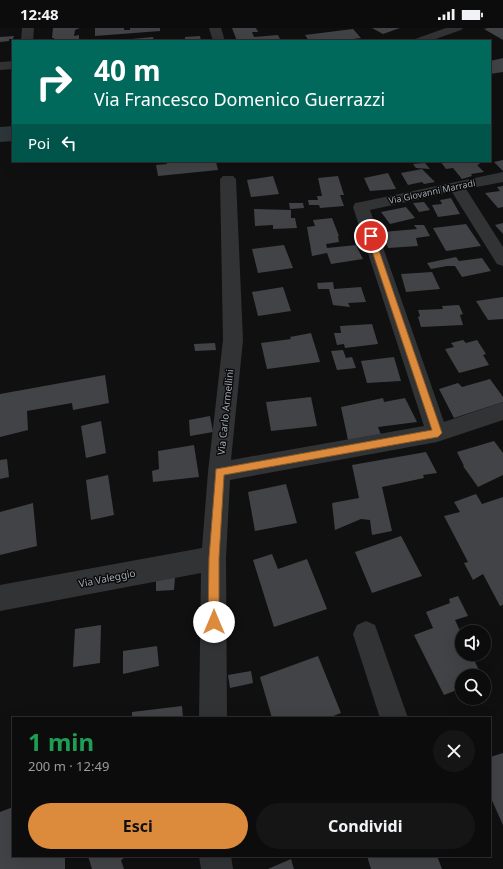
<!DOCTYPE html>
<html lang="it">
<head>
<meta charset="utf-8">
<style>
  :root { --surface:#0c0c0d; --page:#151516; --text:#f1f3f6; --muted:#9a9b9d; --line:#2c2c2e; --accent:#dc8b3c }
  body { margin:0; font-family:"Noto Sans",sans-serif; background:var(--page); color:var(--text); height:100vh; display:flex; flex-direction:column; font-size:15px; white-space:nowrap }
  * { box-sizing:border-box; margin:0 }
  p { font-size:13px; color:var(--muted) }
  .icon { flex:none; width:22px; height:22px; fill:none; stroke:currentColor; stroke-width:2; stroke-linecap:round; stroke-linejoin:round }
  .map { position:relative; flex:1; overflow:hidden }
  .sheet { position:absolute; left:12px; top:689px; width:479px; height:140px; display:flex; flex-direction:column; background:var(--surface); border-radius:0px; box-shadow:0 4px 16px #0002,0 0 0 1px var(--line) }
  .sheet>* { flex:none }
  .banner { position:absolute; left:12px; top:12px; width:479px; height:122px; border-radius:0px; box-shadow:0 4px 16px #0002,0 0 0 1px var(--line); background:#00695c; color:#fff; overflow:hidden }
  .buttons { position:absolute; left:455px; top:597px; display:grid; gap:8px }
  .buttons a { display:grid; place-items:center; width:36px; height:36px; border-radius:50%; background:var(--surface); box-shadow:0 4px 16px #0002,0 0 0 1px var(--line); font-size:20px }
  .pin { position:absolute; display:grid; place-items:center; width:34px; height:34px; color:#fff; margin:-17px; border:2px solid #fff; border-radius:50%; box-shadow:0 1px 4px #0007 }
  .me { position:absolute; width:44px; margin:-22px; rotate:0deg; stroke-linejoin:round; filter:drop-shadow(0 0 3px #0008) }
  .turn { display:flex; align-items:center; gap:14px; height:84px; padding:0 16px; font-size:18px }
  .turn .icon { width:52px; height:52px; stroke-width:2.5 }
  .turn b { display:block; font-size:28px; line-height:34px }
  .then { display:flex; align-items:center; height:38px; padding:0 16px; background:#0003; gap:8px; font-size:15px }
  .round { display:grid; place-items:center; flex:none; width:42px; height:42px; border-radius:21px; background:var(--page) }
  .headline { display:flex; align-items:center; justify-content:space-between; height:68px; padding:0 16px }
  h1 { font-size:24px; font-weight:700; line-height:30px; color:#1e9e55 }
  .cta { display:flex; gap:8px; margin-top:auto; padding:8px 16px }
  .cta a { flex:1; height:46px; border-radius:24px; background:var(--accent); color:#111; font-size:16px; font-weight:700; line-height:46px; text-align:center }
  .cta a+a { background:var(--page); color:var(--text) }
  .status { display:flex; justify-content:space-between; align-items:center; height:28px; padding:0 20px; background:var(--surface); direction:ltr }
  .status svg { height:11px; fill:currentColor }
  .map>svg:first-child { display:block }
  .water { fill:#2d363a }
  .building { fill:#414346 }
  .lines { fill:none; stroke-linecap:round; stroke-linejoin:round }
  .minor { fill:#313335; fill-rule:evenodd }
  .route { fill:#dc8b3c; stroke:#8f5a27 }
  .labels { text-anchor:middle; stroke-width:3; stroke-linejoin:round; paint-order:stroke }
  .far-street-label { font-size:9px; fill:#a2a9b0; stroke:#0b0b0c }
  .street-label { font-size:10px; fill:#a2a9b0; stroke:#0b0b0c }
</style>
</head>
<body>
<div class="status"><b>12:48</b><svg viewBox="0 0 49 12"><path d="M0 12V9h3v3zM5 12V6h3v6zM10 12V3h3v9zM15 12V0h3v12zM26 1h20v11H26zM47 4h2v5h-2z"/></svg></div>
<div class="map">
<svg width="503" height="841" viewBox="0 0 503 841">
  <rect width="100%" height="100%" fill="#101011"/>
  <path class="water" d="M13,98V113L0,114V99Z"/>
  <g class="building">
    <path d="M53,0H80L75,2L74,8L79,7V13H54V10H52Z"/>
    <path d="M95,0H124V2H130V0H160V3L95,8Z"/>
    <path d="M232,0H256L258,4H252L254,9L278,7L281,13H237Z"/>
    <path d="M372,0H400L383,6Z"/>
    <path d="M488,0H503V12L484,1Z"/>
    <path d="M353,1L361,10L338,13H309L305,7Z"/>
    <path d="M14,8L13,11H9V13L0,14V9Z"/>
    <path d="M200,8L201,13H166L185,11V9Z"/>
    <path d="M153,9L154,13H131V11Z"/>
    <path d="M503,30V44L490,46V33Z"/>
    <path d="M503,132V143L494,134Z"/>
    <path d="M166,133H210L211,135L216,134L218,142L158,148L156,137L167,136Z"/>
    <path d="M440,133H477L480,136L477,137L484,144L471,146L472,148L462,151L453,140L446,141Z"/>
    <path d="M425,135L430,141L416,140L413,136Z"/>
    <path d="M422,141L435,154L424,156L422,154L408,157L401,145Z"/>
    <path d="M388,145L396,161L370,163L364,150Z"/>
    <path d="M273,148L279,166L251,169L247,152Z"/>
    <path d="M338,148L344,167H340L344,178L320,180L319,177H309L308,172H318L317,168H322L318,150Z"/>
    <path d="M503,158V179L498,180L485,165L500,163L497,159Z"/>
    <path d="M451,170L460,186L438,189L432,177L442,176L440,172Z"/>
    <path d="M424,174L430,182L419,184L413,175Z"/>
    <path d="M289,175H303L304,180L290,181Z"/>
    <path d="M406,179L415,190L390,196L381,184Z"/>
    <path d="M254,181L291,182V190H295L297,200L273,201V197L255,198Z"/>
    <path d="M332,190L339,208H338L339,214L326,216L327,220L356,217L363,231L331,236L327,225L312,228L307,199L315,198L313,192Z"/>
    <path d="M503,195V206L495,197Z"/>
    <path d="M466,196L481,218L446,223L433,200Z"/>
    <path d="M414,197H424L430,208L416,210L418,218L388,220L383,204L417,201Z"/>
    <path d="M284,217L293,240L258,245L252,221Z"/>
    <path d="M456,229L459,233L482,230L491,243L462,249L455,238H447L431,241L427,235Z"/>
    <path d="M432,244L440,261L406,264L401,246Z"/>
    <path d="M333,254L334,261L361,259L366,274L348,275L350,279L333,277L329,261H318L317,255Z"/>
    <path d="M283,259L291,283L258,288L252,264Z"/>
    <path d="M503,269V291L488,292L476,273Z"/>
    <path d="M459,277L463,286L460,287L463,297L421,299L418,289L420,288L418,282L443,281L442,278Z"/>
    <path d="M372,296L378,316L345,320L344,316L337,317L334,305H341L340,298Z"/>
    <path d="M311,305L320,334L267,341L261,315L291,311L290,309Z"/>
    <path d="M463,312L466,315L477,312L486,326L483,327L489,337L459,345L445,321L454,319L451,315Z"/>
    <path d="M215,315L216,322L195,323L194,316Z"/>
    <path d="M343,322L346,330L352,329L356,340L337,342L331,323Z"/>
    <path d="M394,329L401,353L367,355L361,333Z"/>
    <path d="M105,347L109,375L73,382L72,375L27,383L28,402L0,409V366Z"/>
    <path d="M490,351L503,369V374L454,390L439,361L458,355L462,359Z"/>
    <path d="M311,369L317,398L271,403L266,374Z"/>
    <path d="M383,370L384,374L405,370L417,394L378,399L381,407L348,412L341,379Z"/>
    <path d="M210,388L213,404L190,408L189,392Z"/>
    <path d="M101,393L106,425L86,430L81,398Z"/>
    <path d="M494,413L503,425V447L478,459L463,438H464L457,424Z"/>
    <path d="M194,417L199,449L153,454L152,443L159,441L158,423Z"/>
    <path d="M426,424L437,445L423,447L424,450L382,459L392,503L372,507L370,492L361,491L335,502L332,475L359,470L352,437Z"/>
    <path d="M7,431L9,449L0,451V432Z"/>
    <path d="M108,447L114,487L91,492L86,452Z"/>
    <path d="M286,456L297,495L255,503L248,464Z"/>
    <path d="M476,466L482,476L503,469V577L500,578L483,546L473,552L464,535L468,534L444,488L460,484L454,474Z"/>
    <path d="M33,475L37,518L0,527V484Z"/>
    <path d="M401,508L422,548L372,565L355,524Z"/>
    <path d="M272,526L278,541L307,531L327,581L274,599L253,532Z"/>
    <path d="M175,549L174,562L156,563V550Z"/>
    <path d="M458,568L468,588L455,592L462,607V626H471L482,648H462V660L444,667L414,607L433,600L426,584L450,575L449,571Z"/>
    <path d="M101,597L100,635L73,639L75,601Z"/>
    <path d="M157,618L159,638L123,646V623Z"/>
    <path d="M318,628L341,685L328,690H272L260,649Z"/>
    <path d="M251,643L253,655L230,660L228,647Z"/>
    <path d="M182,678L183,690H132V684Z"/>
    <path d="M503,725V797L490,768V729Z"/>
    <path d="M13,779V828H65V841H0V784Z"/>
    <path d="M88,828H127L121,832L124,841H92Z"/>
    <path d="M367,828H437L442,841H371Z"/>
    <path d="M291,831L294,841H268Z"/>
  </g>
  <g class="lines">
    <g class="minor">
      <path d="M22,0H34L33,13H21Z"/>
      <path d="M209,0H221L225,13H213Z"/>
      <path d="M446,0H463L461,2L430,13H413L415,11Z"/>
      <path d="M13,33V41L0,42V34Z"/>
      <path d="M503,144V154L466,161L503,219V238L497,236L452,164L370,182L444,394L503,374V392L437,414L230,452L226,530L227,690H199L201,545L0,583V557L202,520L208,444L223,312L220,151L223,148H233L236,151L243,312L231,432L424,398L353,179L355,175L361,174Z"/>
      <path d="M366,593L375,597L408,690H380L353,606L357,597Z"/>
      <path d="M199,828H231L233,841H201Z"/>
    </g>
  </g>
  <path class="route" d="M368,206L374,208L442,405L438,409L224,447L219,530V594L218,598L214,600L210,598L208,594L209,530L216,441L432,402L367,208Z"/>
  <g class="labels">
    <g class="far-street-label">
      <text transform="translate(432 164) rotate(-12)" y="3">Via Giovanni Marradi</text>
    </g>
    <g class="street-label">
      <text transform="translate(225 384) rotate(-84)" y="4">Via Carlo Armellini</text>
      <text transform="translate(107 550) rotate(-11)" y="4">Via Valeggio</text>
    </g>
  </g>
</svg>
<div class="buttons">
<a><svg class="icon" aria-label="sound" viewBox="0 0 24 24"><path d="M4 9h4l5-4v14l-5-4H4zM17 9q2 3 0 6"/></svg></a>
<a><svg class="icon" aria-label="search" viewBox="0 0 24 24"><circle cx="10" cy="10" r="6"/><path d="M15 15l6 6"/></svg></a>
</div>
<div class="pin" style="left:371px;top:208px;background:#d93025"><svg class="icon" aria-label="arrive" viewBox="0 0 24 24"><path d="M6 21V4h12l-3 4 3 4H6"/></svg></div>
<svg class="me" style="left:214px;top:594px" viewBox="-20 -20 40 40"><circle r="19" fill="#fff"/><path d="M0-13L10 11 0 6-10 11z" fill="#dc8b3c"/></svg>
<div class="banner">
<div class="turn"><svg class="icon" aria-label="right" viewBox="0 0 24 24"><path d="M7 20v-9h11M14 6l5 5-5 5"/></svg><div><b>40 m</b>Via Francesco Domenico Guerrazzi</div></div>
<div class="then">Poi<svg class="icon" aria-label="left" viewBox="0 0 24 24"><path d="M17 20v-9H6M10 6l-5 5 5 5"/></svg></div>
</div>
<section class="sheet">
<div class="headline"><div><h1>1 min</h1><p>200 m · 12:49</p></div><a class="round"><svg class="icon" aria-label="close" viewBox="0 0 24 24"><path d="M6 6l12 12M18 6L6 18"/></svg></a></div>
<div class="cta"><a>Esci</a><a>Condividi</a></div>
</section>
</div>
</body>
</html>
